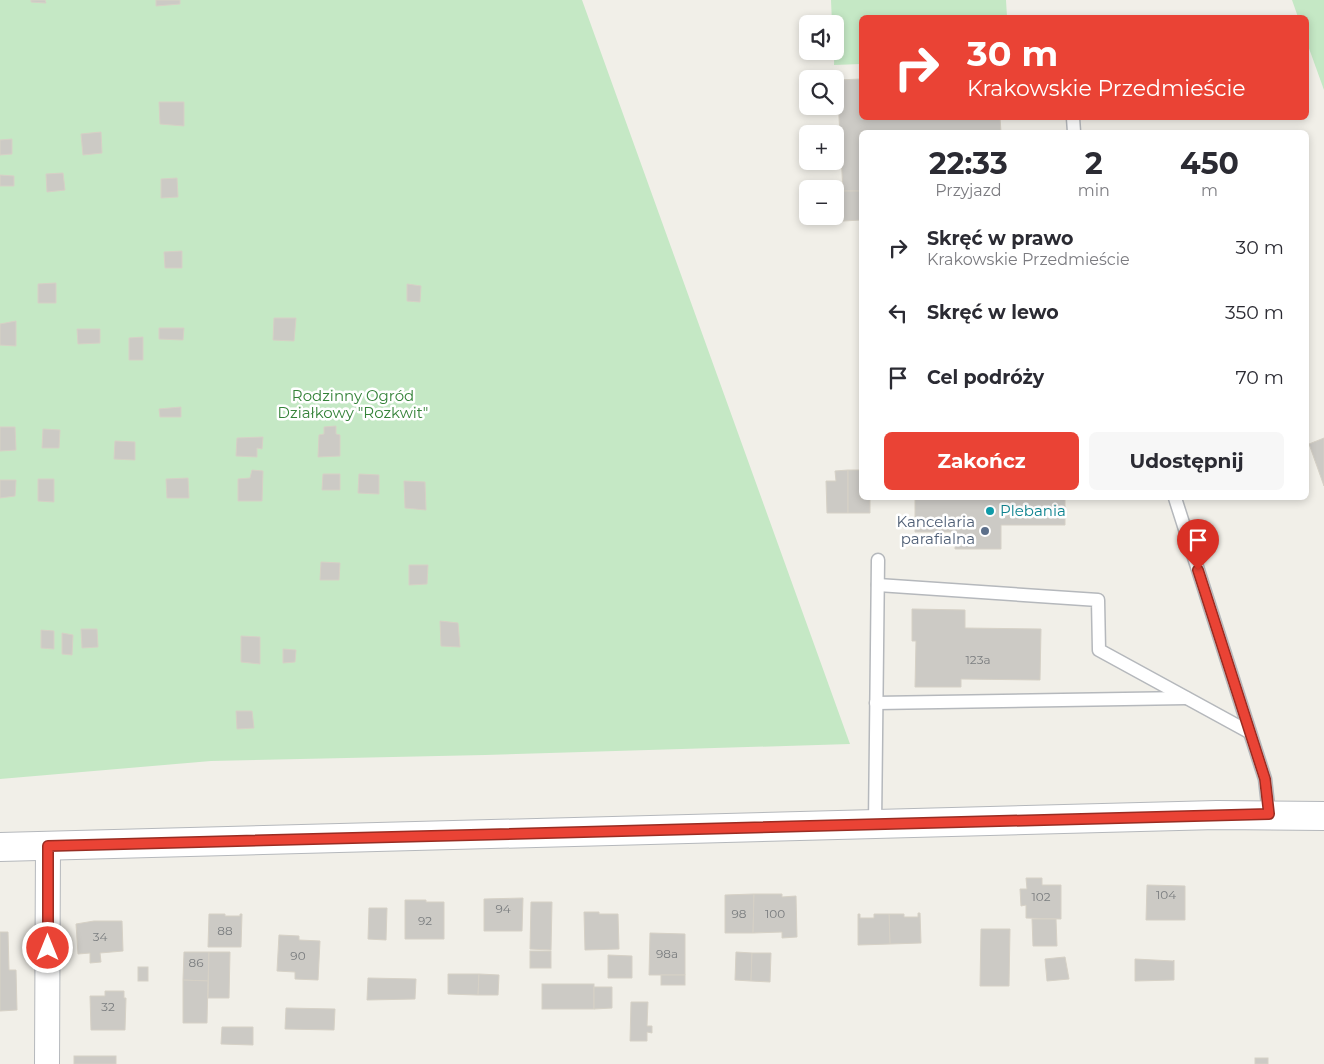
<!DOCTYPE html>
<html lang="pl">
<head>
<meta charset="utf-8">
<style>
  :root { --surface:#fff; --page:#f7f7f7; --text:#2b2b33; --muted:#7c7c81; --accent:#ea4335 }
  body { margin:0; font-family:Montserrat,sans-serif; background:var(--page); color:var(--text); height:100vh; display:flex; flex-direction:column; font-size:19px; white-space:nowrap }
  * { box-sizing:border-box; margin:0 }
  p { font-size:16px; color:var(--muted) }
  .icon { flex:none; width:28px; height:28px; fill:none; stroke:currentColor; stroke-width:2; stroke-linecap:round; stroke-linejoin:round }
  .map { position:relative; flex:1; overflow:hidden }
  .details { position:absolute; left:859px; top:130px; width:450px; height:370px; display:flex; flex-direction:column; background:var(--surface); border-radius:8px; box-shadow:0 2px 8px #0003 }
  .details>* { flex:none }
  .guide { position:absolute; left:859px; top:15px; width:450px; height:105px; border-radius:8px; box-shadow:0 2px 8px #0003; background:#ea4335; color:#fff; overflow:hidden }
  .buttons { position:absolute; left:799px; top:15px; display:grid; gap:10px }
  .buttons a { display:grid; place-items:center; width:45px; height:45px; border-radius:8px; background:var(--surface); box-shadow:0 2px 8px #0003; font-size:25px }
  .pin { position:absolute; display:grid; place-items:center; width:42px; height:42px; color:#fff; margin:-51px -21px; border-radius:50% 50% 50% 0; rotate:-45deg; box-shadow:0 0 5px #0007 }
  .pin .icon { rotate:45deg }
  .me { position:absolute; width:55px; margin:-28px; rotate:0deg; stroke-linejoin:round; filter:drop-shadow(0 0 4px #0008) }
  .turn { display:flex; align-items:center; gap:18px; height:105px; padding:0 25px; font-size:22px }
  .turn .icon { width:65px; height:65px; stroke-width:2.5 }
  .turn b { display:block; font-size:35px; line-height:42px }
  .eta { display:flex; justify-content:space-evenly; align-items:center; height:85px; text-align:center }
  .eta b { font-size:30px; font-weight:700; line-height:35px }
  .cta { display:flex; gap:10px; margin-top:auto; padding:10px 25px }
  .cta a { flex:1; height:58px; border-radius:8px; background:var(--accent); color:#fff; font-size:20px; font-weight:700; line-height:58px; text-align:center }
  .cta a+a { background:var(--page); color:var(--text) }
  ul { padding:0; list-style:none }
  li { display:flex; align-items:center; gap:15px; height:65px; padding:0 25px }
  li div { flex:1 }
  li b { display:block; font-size:19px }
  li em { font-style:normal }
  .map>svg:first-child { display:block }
  .green { fill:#c5e8c5 }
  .building { fill:#cccac5; stroke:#d6d1c6 }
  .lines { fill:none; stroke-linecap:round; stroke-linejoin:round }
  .service-casing { stroke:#b5b8bc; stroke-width:15 }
  .minor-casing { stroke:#b5b8bc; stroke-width:26 }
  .tertiary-casing { stroke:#b5b8bc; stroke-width:30 }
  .service { stroke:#fff; stroke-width:12 }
  .minor { stroke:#fff; stroke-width:24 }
  .tertiary { stroke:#fff; stroke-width:28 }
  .route-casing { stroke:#982c22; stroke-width:12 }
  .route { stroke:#ea4335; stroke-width:9 }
  .culture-dot { fill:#0f9aa8; stroke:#fff; stroke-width:2 }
  .service-dot { fill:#5c6f8a; stroke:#fff; stroke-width:2 }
  .labels { text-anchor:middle; stroke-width:5; stroke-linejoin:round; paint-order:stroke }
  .number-label { font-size:12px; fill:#7a7d7f }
  .park-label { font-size:15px; fill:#348238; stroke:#fff }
  .culture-label { font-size:15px; fill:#0d838f; stroke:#fff; text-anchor:start }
  .service-label { font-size:15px; fill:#4e5e75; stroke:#fff; text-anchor:end }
</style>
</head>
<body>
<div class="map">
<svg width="1324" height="1064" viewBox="0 0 1324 1064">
  <rect width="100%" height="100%" fill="#f1efe8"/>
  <g class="green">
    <path d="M0,0H582L850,744L485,755L211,761L0,779Z"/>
    <path d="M831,0H1006L1007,17L861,18V64L834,65L835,24H832Z"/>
    <path d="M1292,0H1324V90L1306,40V18L1298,17Z"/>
  </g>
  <g class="building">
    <path d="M31,0H45L46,3L31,2Z"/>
    <path d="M156,0H180V4L156,6Z"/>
    <path d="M861,79V118H1000L1001,132H861V191H843L837,80Z"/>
    <path d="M159,102H184V126L160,124Z"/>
    <path d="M101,132L102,153L83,155L81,134Z"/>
    <path d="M12,139V154L0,155V140Z"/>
    <path d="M63,173L65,190L47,192L46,174Z"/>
    <path d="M0,175L14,176V186H0Z"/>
    <path d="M177,178L178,197L161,198V179Z"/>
    <path d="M843,191H861V220L843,221Z"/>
    <path d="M182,251V268H165L164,252Z"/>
    <path d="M56,283V303H38V284Z"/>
    <path d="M407,284L421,286L420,302L407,301Z"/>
    <path d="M274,318H296L294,341L273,340Z"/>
    <path d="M16,321V346L0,345V324Z"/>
    <path d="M159,328H184L183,340L159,339Z"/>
    <path d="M77,329H100V343L78,344Z"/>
    <path d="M143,337V360H129V338Z"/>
    <path d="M181,407V417H160L159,409Z"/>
    <path d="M336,426V434L340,435V456L318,457L319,435L324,434V427Z"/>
    <path d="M0,427H15L16,450L0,451Z"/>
    <path d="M43,429L60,430L59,448H42Z"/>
    <path d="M263,437L262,449L257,448V457L236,456L237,438Z"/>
    <path d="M1324,438V486L1309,444Z"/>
    <path d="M115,441L135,442V460L114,459Z"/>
    <path d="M252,470L263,471L262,501H238V479L250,478Z"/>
    <path d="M848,470V513H827L826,481H836L835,471Z"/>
    <path d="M848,470H861V498H870V513H848Z"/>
    <path d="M323,474H340V490H322Z"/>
    <path d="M359,474L379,475V494L358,493Z"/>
    <path d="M188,478L189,498H167L166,479Z"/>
    <path d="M38,479H54V502L38,501Z"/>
    <path d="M0,480H16L15,496L0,498Z"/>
    <path d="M404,481L425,482L426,510L405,508Z"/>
    <path d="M915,498H1065V525H1001V549H955V532H915Z"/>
    <path d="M321,562L340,563L339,580H320Z"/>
    <path d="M409,565H428L427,584L409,585Z"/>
    <path d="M912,609L965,610V628L1041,629L1040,680L961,679V687H915L916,641H912Z"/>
    <path d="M440,621L458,623L460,647L441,646Z"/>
    <path d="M81,629H97L98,647L82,648Z"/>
    <path d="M41,630L54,631V649L41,648Z"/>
    <path d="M62,633L73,635L72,655L62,654Z"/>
    <path d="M241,636L260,637V664L241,662Z"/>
    <path d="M283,649L296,650L295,662L283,663Z"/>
    <path d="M236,711H252L254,728L237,729Z"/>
    <path d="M1026,878H1042V885H1061V919L1026,918V905L1021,906L1020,889H1027Z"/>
    <path d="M1147,885L1185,886V920H1146Z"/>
    <path d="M754,894L753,933H725V895Z"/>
    <path d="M754,894H782V897L796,896L797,937L782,938V932L753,933Z"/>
    <path d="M523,898L522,931H484V899Z"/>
    <path d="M405,900H426V902H444V939H405Z"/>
    <path d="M531,902H552L551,950L530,949Z"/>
    <path d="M369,908H387L386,940L368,939Z"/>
    <path d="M584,912H599V914H618L619,949L585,950Z"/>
    <path d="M918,913H920L921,943L890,944L889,914H904V917H918Z"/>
    <path d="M209,914H225V916H240V914H242L241,947H208Z"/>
    <path d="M858,914H860V918H874V914H889L890,944L858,945Z"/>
    <path d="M1032,919H1056L1057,946H1033Z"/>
    <path d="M94,921H122L123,951L100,953L101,962L90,963V953L78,954L76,924Z"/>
    <path d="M981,929H1010L1009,986H980Z"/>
    <path d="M0,932H8L9,970H16L17,1010L0,1011Z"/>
    <path d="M650,933L685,934V975H649Z"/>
    <path d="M279,935L299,936V940L320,941L318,980L295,979V972L277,971Z"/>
    <rect x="530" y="951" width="21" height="17"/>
    <path d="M184,952H209L208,981L183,980Z"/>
    <path d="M209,952H230L229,998H208Z"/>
    <path d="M736,952L752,953L751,981L735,980Z"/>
    <path d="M752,953H771L770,982L751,981Z"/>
    <path d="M608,955L632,956V978H608Z"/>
    <path d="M1065,957L1069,979L1047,981L1045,959Z"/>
    <path d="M1135,959L1173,961L1174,960V980L1135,981Z"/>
    <rect x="138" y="967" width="10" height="14"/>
    <path d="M448,974H479L478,995L448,994Z"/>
    <path d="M479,974L499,975L498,995H478Z"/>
    <rect x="661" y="975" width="24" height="10"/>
    <path d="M368,978L416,979L415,999L367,1000Z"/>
    <path d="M183,980L208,981L207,1023H183Z"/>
    <rect x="542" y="984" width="52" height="25"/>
    <path d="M594,987H612V1008L594,1009Z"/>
    <path d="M105,991H124V998H126L125,1030H91L90,996H105Z"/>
    <path d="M631,1002H648L647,1026H652V1033L647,1032V1041H630Z"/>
    <path d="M286,1008L335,1009L334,1030L285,1029Z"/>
    <path d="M222,1027H253V1045L221,1044Z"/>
    <rect x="74" y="1056" width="42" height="8"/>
    <rect x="1255" y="1058" width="13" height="6"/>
  </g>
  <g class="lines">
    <defs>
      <g id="service">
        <path d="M1073,118L1074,132"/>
        <path d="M1175,498L1265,779L1269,814"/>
        <path d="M878,585L1098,600L1099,650L1249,732"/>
        <path d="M876,703L1186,698"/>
        <path d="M875,825L878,560"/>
      </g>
      <path id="minor" d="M47,1064L48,846"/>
      <path id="tertiary" d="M0,847L1217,815L1324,816"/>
    </defs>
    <use href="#service" class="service-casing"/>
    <use href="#minor" class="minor-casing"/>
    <use href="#tertiary" class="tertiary-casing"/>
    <use href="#service" class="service"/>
    <use href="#minor" class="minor"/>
    <use href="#tertiary" class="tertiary"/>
  </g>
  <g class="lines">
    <defs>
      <path id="route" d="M48,948V846L1269,814L1265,779L1198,570"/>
    </defs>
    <use href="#route" class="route-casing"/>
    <use href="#route" class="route"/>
  </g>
  <circle class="culture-dot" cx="990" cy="511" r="5"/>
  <circle class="service-dot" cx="985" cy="531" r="5"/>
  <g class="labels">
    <g class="number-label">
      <text x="978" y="664">123a</text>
      <text x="1166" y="899">104</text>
      <text x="1041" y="901">102</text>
      <text x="503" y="913">94</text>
      <text x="739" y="918">98</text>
      <text x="775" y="918">100</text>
      <text x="425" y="925">92</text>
      <text x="225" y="935">88</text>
      <text x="100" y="941">34</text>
      <text x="667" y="958">98a</text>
      <text x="298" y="960">90</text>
      <text x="196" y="967">86</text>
      <text x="108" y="1011">32</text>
    </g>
    <g class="park-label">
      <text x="353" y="401">Rodzinny Ogród<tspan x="353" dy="17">Działkowy "Rozkwit"</tspan></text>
    </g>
    <g class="culture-label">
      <text x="1000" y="516">Plebania</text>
    </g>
    <g class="service-label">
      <text x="975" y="527">Kancelaria<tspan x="975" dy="17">parafialna</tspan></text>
    </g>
  </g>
</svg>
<div class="buttons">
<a><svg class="icon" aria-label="sound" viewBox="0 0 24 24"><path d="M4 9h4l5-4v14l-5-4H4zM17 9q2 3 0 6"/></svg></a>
<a><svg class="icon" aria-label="search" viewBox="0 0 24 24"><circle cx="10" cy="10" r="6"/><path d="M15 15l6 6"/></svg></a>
<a>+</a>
<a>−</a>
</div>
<div class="pin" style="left:1198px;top:570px;background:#d93025"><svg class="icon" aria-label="arrive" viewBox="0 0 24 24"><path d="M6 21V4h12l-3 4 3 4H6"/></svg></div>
<svg class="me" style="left:48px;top:948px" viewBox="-20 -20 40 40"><circle r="17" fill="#ea4335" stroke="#fff" stroke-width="3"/><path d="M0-11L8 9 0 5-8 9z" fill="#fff"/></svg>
<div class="guide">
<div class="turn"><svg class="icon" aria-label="right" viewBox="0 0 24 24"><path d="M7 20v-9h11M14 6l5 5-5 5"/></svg><div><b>30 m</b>Krakowskie Przedmieście</div></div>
</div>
<section class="details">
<div class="eta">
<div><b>22:33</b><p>Przyjazd</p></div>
<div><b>2</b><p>min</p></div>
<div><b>450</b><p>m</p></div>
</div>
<ul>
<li><svg class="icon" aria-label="right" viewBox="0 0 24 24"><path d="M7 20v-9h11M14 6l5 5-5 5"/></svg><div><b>Skręć w prawo</b><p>Krakowskie Przedmieście</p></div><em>30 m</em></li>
<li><svg class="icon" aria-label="left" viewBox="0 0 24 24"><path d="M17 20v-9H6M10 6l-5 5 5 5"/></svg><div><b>Skręć w lewo</b></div><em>350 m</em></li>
<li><svg class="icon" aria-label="arrive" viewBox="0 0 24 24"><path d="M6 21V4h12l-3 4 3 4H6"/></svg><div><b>Cel podróży</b></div><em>70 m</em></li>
</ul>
<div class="cta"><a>Zakończ</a><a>Udostępnij</a></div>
</section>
</div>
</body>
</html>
